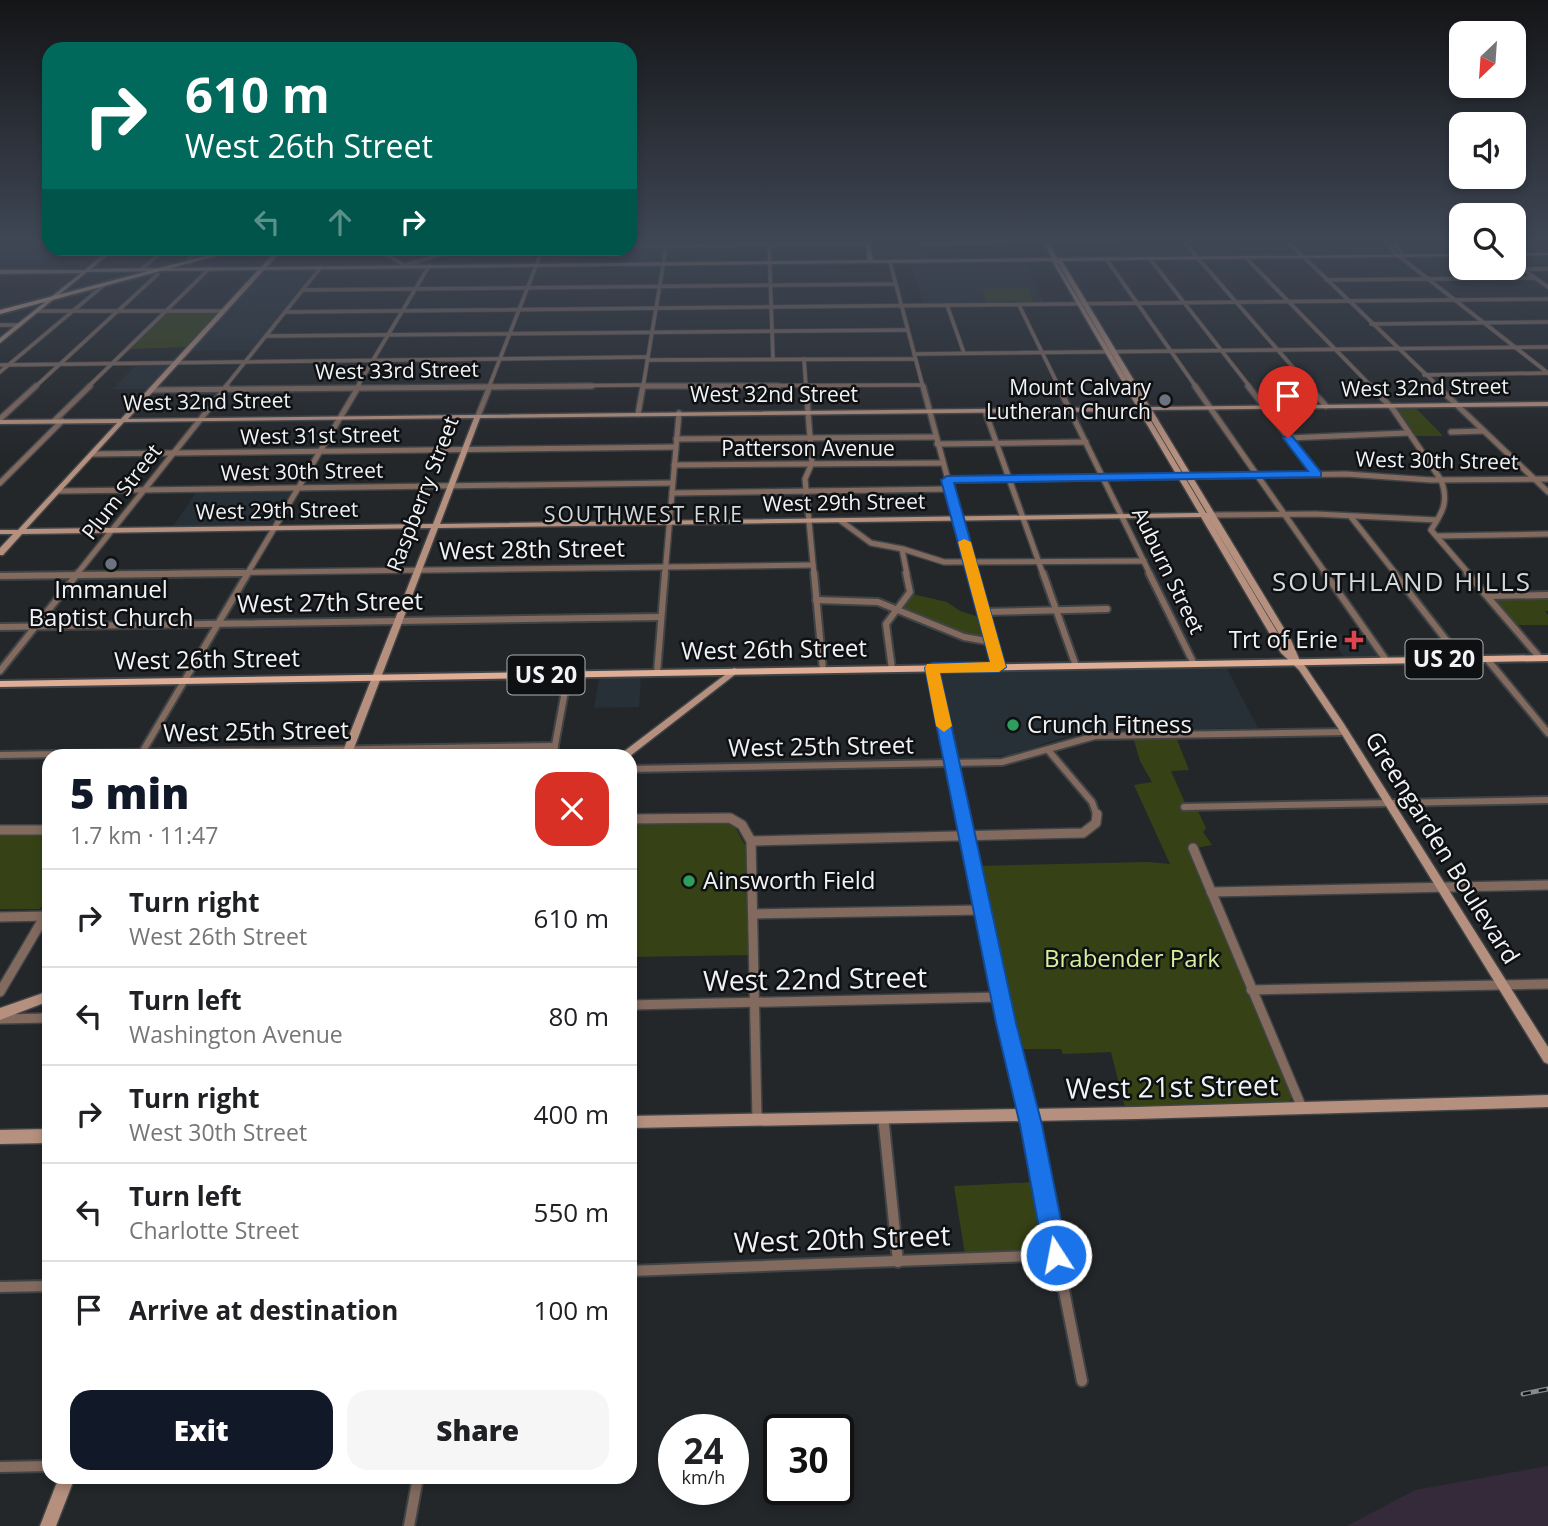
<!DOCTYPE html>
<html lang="en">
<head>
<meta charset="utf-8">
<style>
  :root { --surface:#fff; --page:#f6f6f6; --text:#202124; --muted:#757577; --line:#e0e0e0; --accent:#111827 }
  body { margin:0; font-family:"Open Sans",sans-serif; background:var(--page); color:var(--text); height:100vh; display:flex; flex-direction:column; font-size:26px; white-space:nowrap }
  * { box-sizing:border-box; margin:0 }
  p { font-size:23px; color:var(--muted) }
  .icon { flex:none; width:38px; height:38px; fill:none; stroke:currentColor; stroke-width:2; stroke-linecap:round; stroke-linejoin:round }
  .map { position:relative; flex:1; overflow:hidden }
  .drawer { position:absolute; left:42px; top:749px; width:595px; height:735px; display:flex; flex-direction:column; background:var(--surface); border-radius:21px; box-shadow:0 4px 10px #0003 }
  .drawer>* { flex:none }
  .top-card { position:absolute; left:42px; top:42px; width:595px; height:214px; border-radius:21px; box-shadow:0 4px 10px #0003; background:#00695c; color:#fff; overflow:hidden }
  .needle { width:46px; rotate:205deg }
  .tools { position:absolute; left:1449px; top:21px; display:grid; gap:14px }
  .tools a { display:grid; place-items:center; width:77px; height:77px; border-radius:14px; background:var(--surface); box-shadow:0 4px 10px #0003; font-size:35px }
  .speed { position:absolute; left:658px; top:1414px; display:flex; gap:14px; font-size:35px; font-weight:700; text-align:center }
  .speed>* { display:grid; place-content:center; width:91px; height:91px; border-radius:50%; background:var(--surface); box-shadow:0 4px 10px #0003; line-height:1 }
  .speed small { font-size:18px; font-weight:400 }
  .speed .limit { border:4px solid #111; border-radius:10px; background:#fff; color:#111 }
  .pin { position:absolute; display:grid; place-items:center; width:60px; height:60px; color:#fff; margin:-72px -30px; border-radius:50% 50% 50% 0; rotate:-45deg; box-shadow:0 0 7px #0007 }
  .pin .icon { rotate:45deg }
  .me { position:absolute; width:77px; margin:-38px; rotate:349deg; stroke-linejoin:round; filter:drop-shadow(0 0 5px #0008) }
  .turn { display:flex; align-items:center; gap:24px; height:147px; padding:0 28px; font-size:32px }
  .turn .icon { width:91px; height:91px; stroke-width:2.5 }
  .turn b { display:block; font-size:49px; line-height:60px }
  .lanes { display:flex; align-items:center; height:66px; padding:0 28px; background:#0003; justify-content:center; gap:35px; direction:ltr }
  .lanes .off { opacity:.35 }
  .round { display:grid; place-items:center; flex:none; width:74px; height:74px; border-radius:21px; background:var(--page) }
  .summary { display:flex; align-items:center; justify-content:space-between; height:119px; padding:0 28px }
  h1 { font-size:42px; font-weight:800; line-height:52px; color:var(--accent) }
  .action { display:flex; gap:14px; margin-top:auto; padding:14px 28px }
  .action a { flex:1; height:80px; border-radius:21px; background:var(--accent); color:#fff; font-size:28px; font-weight:800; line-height:80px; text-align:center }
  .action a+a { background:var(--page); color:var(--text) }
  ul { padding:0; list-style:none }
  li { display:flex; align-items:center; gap:21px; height:98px; padding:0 28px; border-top:2px solid var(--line) }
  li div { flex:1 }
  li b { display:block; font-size:26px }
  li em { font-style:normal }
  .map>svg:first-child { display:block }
  .built { fill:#273037 }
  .industrial { fill:#342a39 }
  .green { fill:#364215 }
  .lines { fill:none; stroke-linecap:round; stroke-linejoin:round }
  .street-far4-casing { stroke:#414447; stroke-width:5 }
  .street-far3-casing { stroke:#414447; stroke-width:8 }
  .street-far2-casing { stroke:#414447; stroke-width:10 }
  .street-far1-casing { stroke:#414447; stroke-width:12 }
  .street-casing { stroke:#414447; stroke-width:14 }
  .secondary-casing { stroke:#414447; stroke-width:3 }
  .primary-casing { stroke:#414447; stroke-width:4 }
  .street-far4 { stroke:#826a5f; stroke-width:3.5 }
  .street-far3 { stroke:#826a5f; stroke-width:5 }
  .street-far2 { stroke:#826a5f; stroke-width:6 }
  .street-far1 { stroke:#826a5f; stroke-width:9 }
  .street { stroke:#826a5f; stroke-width:10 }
  .secondary { fill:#b6907e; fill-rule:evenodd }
  .primary { fill:#deae96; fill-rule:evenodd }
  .rail-casing { stroke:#888a8d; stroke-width:5 }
  .rail { stroke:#0e1011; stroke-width:2.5; stroke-dasharray:8; stroke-linecap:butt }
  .route { fill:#1a73e8; stroke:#114b97; stroke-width:2 }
  .slow { fill:#f59e0b }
  .worship-dot { fill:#6b7280; stroke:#0e1011; stroke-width:2.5 }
  .health-dot { fill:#e0444e; stroke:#0e1011; stroke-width:2.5 }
  .leisure-dot { fill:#2e9e5b; stroke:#0e1011; stroke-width:2.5 }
  .labels { text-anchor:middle; stroke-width:5; stroke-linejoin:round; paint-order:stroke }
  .far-street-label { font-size:21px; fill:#f1f3f6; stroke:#0e1011 }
  .far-poi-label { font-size:21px; fill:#f1f3f6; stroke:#0e1011; text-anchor:end }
  .far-neighbourhood-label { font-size:21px; letter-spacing:2px; fill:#d3d8dc; stroke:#0e1011 }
  .shield { fill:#0e1011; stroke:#adafb1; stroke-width:2 }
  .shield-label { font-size:23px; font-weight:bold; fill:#f1f3f6 }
  .street-label { font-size:24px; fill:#f1f3f6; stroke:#0e1011 }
  .poi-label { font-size:24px; fill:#f1f3f6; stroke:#0e1011; text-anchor:start }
  .park-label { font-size:24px; fill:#d7ef9e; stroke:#0e1011 }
  .neighbourhood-label { font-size:26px; letter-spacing:2px; fill:#d3d8dc; stroke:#0e1011 }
  .near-street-label { font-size:28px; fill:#f1f3f6; stroke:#0e1011 }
</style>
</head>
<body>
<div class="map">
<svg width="1548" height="1526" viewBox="0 0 1548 1526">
  <rect width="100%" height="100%" fill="#24272a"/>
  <g class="built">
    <path d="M869,241H922L929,260H873Z"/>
    <path d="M250,249H279L269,259L257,254L242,258L251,266H226L215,258Z"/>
    <path d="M1023,261L1045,304L924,305L910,263Z"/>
    <path d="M317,269L252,350L191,351L265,270Z"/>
    <path d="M137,365H170L148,389H112Z"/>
    <path d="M293,490L271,526L172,528L197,491Z"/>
    <path d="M1365,634L1377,656L1344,657L1330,635Z"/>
    <path d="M1226,667L1258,728L1093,731L1068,736L1010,755L961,758L956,757L938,672Z"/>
    <path d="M641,677L639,707L594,708L599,678Z"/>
  </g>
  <path class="industrial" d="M1548,1466V1526H1347L1415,1490Z"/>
  <g class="green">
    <path d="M1028,288L1034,301L987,302L982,289Z"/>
    <path d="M168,312H219L187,347L130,349Z"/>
    <path d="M1395,407H1415L1443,436H1411Z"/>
    <path d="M912,594L947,602L960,611L979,617L986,638L964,635L905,609L904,606Z"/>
    <path d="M1543,598L1548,600V611H1545L1548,615V625H1517L1495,600Z"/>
    <path d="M1133,737H1176L1189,770L1171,771L1186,805H1183L1186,811H1198L1206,828L1203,832L1212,845L1189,849L1283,1074L1292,1098L1288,1103L1125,1107L1111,1052L1063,1054L1061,1049H1017L994,959L978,866L1148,862L1170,864L1134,785L1152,782L1140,761Z"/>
    <path d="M726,820L733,823L746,847L751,955L630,957V822Z"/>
    <path d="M0,836H49V894L40,909H0Z"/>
    <path d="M1035,1182L1042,1233L1033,1250L965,1254L954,1186Z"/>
  </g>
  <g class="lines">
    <defs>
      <g id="street-far4">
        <path d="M1183,241L1310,387"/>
        <path d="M1287,241L1439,387"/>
        <path d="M1385,241L1395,253L1548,373"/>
        <path d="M1393,241L1401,252"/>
        <path d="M769,242L773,359"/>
        <path d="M924,243L1121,241"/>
        <path d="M630,246L868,244"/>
        <path d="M376,248L405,266"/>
        <path d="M387,255L409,248"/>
        <path d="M1246,258L1372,387"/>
        <path d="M1150,259L1250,387"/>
        <path d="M1107,260L1196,387"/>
        <path d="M890,262L923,387"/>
        <path d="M190,263L189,259L201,248"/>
        <path d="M1514,263L1548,287"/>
        <path d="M402,266L463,248"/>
        <path d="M142,269L166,248"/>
        <path d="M1523,269H1548"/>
        <path d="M1326,280L1535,278"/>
        <path d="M303,290L896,284"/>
        <path d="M947,305L964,353"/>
        <path d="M1019,305L1059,387"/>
        <path d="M37,311H224"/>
        <path d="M285,312L1548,299"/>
        <path d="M1371,324L1548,322"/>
        <path d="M0,325H20"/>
        <path d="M266,336L908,330"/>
        <path d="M914,354L1548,347"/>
        <path d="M804,359L806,387"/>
        <path d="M647,360L915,359"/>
        <path d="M0,365L647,357"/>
        <path d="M0,372L104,285"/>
        <path d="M1424,375L1548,373"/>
        <path d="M643,386L921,385"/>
        <path d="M35,387L158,274"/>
        <path d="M88,387L210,268"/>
        <path d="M225,387L321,267"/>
        <path d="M357,387L429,266"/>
        <path d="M420,387L643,385"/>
        <path d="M489,387L543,248"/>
        <path d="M643,387L667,242"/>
      </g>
      <g id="street-far3">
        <path d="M643,386H778"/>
        <path d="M806,386L812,463L805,479L814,574"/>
        <path d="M923,386L973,574"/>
        <path d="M1058,386L1150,574"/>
        <path d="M1195,386L1326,574"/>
        <path d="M1248,386L1317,474"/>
        <path d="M1308,386L1326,406"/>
        <path d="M1370,386L1393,409L1441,480C1449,501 1443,512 1431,530L1469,574"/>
        <path d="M1437,386L1548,492"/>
        <path d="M151,390L592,386"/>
        <path d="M985,411L1043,574"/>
        <path d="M638,414L643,386"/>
        <path d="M478,416L490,386"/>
        <path d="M0,419L36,386"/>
        <path d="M54,421L90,386"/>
        <path d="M1451,432L1484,431"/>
        <path d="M1288,438L1407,433"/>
        <path d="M676,439L935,437"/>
        <path d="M937,444L1086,442"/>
        <path d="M92,454L675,447"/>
        <path d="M674,465L943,463"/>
        <path d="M947,480L1346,474L1431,480L1548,479"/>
        <path d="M0,483L62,421"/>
        <path d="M58,491L672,483"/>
        <path d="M672,493L950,489"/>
        <path d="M1212,515L1316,514L1437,520"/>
        <path d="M1351,517L1396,574"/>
        <path d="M841,521L871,543L903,549L944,562L1144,561"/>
        <path d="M1437,536L1548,534"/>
        <path d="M902,549L907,574"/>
        <path d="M77,574L227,386"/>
        <path d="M114,574L813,565"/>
        <path d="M247,574L359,386"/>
        <path d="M665,574L679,413"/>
      </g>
      <g id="street-far2">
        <path d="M814,573L823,670"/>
        <path d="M973,573L998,667"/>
        <path d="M1043,573L1076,666"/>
        <path d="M1149,573L1194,664"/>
        <path d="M1325,573L1386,660"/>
        <path d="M1394,573L1461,659"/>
        <path d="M1467,573L1540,658"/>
        <path d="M0,576L243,573"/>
        <path d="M1488,596L1548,595"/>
        <path d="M816,600L878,602L964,637L992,642"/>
        <path d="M983,612L1107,609"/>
        <path d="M0,627L661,617"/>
        <path d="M1487,659L1548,733"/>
        <path d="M932,668L963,816"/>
        <path d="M892,669L886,624L910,592L906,573"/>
        <path d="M0,671L78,573"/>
        <path d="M657,673L665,573"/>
        <path d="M1048,750L1092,802L1097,816"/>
        <path d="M0,755L555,746"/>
        <path d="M140,756L248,573"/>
        <path d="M553,756L568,675"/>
        <path d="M630,769L1002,762L1095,736L1345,732"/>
        <path d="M1184,807L1548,800"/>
      </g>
      <g id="street-far1">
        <path d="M962,814L1000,997L1031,1126"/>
        <path d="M630,819L730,818L742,825L751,841L757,1119"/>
        <path d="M0,830H49"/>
        <path d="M751,841L1083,833L1096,823L1097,814"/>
        <path d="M1193,848L1302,1108"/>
        <path d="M1211,892L1548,885"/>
        <path d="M754,914L983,910"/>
        <path d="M0,917L48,916"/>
        <path d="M1251,990L1548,984"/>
        <path d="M0,992L49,909"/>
        <path d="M630,1005L1000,997"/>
        <path d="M0,1019L49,1018"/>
        <path d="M883,1117L884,1126"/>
      </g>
      <g id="street">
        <path d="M884,1125L898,1262"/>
        <path d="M1031,1125L1082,1381"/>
        <path d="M630,1271L1056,1255"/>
        <path d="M0,1287L49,1286"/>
        <path d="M0,1467L49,1466"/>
        <path d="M409,1526L418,1477"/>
      </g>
      <g id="secondary">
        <path d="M865,241H869L873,260L1052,258L1043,241H1047L1057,258L1461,254V256L1062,261L1150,407L1548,402V406L1152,410L1291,640L1300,661L1305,666L1344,724L1548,1047V1064L1544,1062L1338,728L1299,670L1281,653L1201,517L438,528L351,756H341L431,528L22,534L3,555H0V548L13,534H0V530H18L117,423L0,424V420L121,419L258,270L87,272L0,343V338L81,273L0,274V270H85L110,248H116L91,269L261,267L279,248H284L267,267L868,260ZM1052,261L1137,407L128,419L264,270ZM1057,263H1058L1143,407ZM1139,411L1199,513L440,524L480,418ZM1145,411H1146L1207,513H1206ZM474,418L433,524L26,529L124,422ZM1208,517L1283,640L1285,645Z"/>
        <path d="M1548,253V255L1514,256V254Z"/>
        <path d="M734,668L737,669L738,671L737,673L630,756H618Z"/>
        <path d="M49,991V1001L0,1020V1008Z"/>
        <path d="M1548,1095V1107L1136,1119L630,1128V1116L1136,1107Z"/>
        <path d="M49,1129V1143L0,1144V1130Z"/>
        <path d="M59,1477H75L56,1526H40Z"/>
      </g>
      <g id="primary">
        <path d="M236,248H246L0,314V310Z"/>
        <path d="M1548,655V661L0,687V681Z"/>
      </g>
    </defs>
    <use href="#street-far4" class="street-far4-casing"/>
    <use href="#street-far3" class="street-far3-casing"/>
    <use href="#street-far2" class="street-far2-casing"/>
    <use href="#street-far1" class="street-far1-casing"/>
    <use href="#street" class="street-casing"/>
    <use href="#secondary" class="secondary-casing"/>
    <use href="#primary" class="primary-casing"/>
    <use href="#street-far4" class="street-far4"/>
    <use href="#street-far3" class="street-far3"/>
    <use href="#street-far2" class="street-far2"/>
    <use href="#street-far1" class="street-far1"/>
    <use href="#street" class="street"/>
    <use href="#secondary" class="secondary"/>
    <use href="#primary" class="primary"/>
    <defs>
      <path id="rail" d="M1523,1394L1548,1389"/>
    </defs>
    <use href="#rail" class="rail-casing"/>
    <use href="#rail" class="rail"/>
  </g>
  <linearGradient id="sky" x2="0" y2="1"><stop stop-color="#141517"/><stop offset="0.53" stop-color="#3f4755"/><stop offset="1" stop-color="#3f4755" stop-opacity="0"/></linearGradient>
  <rect width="1548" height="455" fill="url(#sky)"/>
  <path class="route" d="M1288,435L1292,436L1321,472V477L954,483L1006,667L999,672L940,673L1016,1023L1042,1125L1068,1255L1064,1264L1056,1267L1047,1264L1044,1255L1020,1125L996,1023L925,668L932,663L990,662L941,480L947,476L1308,471L1283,438Z"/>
  <path class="slow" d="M964,539L971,542L1006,667L999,672L940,673L952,726L944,732L936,726L925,668L927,664L990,662L958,542Z"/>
  <g class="worship-dot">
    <circle cx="1165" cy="400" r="7"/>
    <circle cx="111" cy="564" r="7"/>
  </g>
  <path class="health-dot" d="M1350.5 629.5h7v7h7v7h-7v7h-7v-7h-7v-7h7z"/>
  <g class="leisure-dot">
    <circle cx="1013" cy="725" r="7"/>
    <circle cx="689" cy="881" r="7"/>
  </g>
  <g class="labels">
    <g class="far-street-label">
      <text transform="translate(397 371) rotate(-1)" y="7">West 33rd Street</text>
      <text transform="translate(1425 388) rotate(-1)" y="7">West 32nd Street</text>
      <text x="774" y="402">West 32nd Street</text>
      <text transform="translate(207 402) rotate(-1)" y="7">West 32nd Street</text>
      <text transform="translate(320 436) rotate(-1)" y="7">West 31st Street</text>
      <text x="808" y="456">Patterson Avenue</text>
      <text transform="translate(1437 461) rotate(1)" y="7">West 30th Street</text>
      <text transform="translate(302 472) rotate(-1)" y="7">West 30th Street</text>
      <text transform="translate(122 492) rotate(-52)" y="7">Plum Street</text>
      <text transform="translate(423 494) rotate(-69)" y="7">Raspberry Street</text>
      <text transform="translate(844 503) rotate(-1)" y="7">West 29th Street</text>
      <text transform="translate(277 511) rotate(-1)" y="7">West 29th Street</text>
      <text transform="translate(1168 571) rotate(64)" y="7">Auburn Street</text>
    </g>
    <g class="far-poi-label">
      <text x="1151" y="395">Mount Calvary<tspan x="1151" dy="24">Lutheran Church</tspan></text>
    </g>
    <g class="far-neighbourhood-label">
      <text x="644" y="522">SOUTHWEST ERIE</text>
    </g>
    <g class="shield">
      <rect x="1405.5" y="639.5" width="77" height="39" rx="5"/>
      <rect x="507.5" y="655.5" width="77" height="39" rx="5"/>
    </g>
    <g class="shield-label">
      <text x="1444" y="667">US 20</text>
      <text x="546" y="683">US 20</text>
    </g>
    <g class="street-label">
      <text transform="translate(532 550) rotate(-1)" y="8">West 28th Street</text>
      <text transform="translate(330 603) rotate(-1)" y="8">West 27th Street</text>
      <text transform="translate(774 650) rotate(-1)" y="8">West 26th Street</text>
      <text transform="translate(207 660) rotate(-1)" y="8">West 26th Street</text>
      <text transform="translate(256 732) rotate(-1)" y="8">West 25th Street</text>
      <text transform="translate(821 747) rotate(-1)" y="8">West 25th Street</text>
      <text transform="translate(1442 848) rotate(58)" y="8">Greengarden Boulevard</text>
    </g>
    <g class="poi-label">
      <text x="111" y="598" text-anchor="middle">Immanuel<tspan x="111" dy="28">Baptist Church</tspan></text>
      <text x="1338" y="648" text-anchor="end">Trt of Erie</text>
      <text x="1027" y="733">Crunch Fitness</text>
      <text x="703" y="889">Ainsworth Field</text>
    </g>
    <g class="park-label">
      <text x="1132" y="967">Brabender Park</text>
    </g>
    <g class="neighbourhood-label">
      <text x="1402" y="591">SOUTHLAND HILLS</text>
    </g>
    <g class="near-street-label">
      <text transform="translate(815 979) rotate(-1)" y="10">West 22nd Street</text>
      <text transform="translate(1172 1087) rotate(-1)" y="10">West 21st Street</text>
      <text transform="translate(842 1239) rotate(-2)" y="10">West 20th Street</text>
    </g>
  </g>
</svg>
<div class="tools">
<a><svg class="needle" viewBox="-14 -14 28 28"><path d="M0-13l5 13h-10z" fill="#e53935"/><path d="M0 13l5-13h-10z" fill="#757577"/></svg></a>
<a><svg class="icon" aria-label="sound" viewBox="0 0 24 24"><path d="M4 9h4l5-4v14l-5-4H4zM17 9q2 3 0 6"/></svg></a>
<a><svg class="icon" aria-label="search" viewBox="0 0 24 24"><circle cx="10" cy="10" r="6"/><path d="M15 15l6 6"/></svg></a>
</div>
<div class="speed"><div>24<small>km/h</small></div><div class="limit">30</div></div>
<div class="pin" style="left:1288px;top:438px;background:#d93025"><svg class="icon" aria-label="arrive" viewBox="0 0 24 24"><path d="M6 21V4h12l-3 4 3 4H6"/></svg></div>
<svg class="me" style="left:1056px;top:1255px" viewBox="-20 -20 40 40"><circle r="17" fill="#1a73e8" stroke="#fff" stroke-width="3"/><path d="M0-11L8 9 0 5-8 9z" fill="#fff"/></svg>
<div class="top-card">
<div class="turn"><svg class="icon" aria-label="right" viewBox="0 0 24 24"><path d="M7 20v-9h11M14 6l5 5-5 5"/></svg><div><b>610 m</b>West 26th Street</div></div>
<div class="lanes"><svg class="icon off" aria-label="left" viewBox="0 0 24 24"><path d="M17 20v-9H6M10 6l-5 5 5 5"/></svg><svg class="icon off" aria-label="ahead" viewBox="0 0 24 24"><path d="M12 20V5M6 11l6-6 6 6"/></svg><svg class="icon" aria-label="right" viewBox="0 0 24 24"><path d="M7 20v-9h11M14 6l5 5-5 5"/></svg></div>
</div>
<section class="drawer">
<div class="summary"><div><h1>5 min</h1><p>1.7 km · 11:47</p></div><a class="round" style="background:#d93025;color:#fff"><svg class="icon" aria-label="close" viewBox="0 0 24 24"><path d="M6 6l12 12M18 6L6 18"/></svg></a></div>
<ul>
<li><svg class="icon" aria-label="right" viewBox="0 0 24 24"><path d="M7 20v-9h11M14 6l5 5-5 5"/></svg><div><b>Turn right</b><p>West 26th Street</p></div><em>610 m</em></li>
<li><svg class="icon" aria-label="left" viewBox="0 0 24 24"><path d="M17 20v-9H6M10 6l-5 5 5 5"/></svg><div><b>Turn left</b><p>Washington Avenue</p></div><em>80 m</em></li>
<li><svg class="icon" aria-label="right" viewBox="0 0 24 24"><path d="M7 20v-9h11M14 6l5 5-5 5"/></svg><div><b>Turn right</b><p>West 30th Street</p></div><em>400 m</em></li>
<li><svg class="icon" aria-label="left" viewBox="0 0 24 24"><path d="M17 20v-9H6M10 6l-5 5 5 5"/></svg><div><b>Turn left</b><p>Charlotte Street</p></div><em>550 m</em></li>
<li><svg class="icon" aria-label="arrive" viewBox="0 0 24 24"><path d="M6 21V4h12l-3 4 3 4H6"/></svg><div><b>Arrive at destination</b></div><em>100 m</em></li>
</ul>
<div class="action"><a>Exit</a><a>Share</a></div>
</section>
</div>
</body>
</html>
